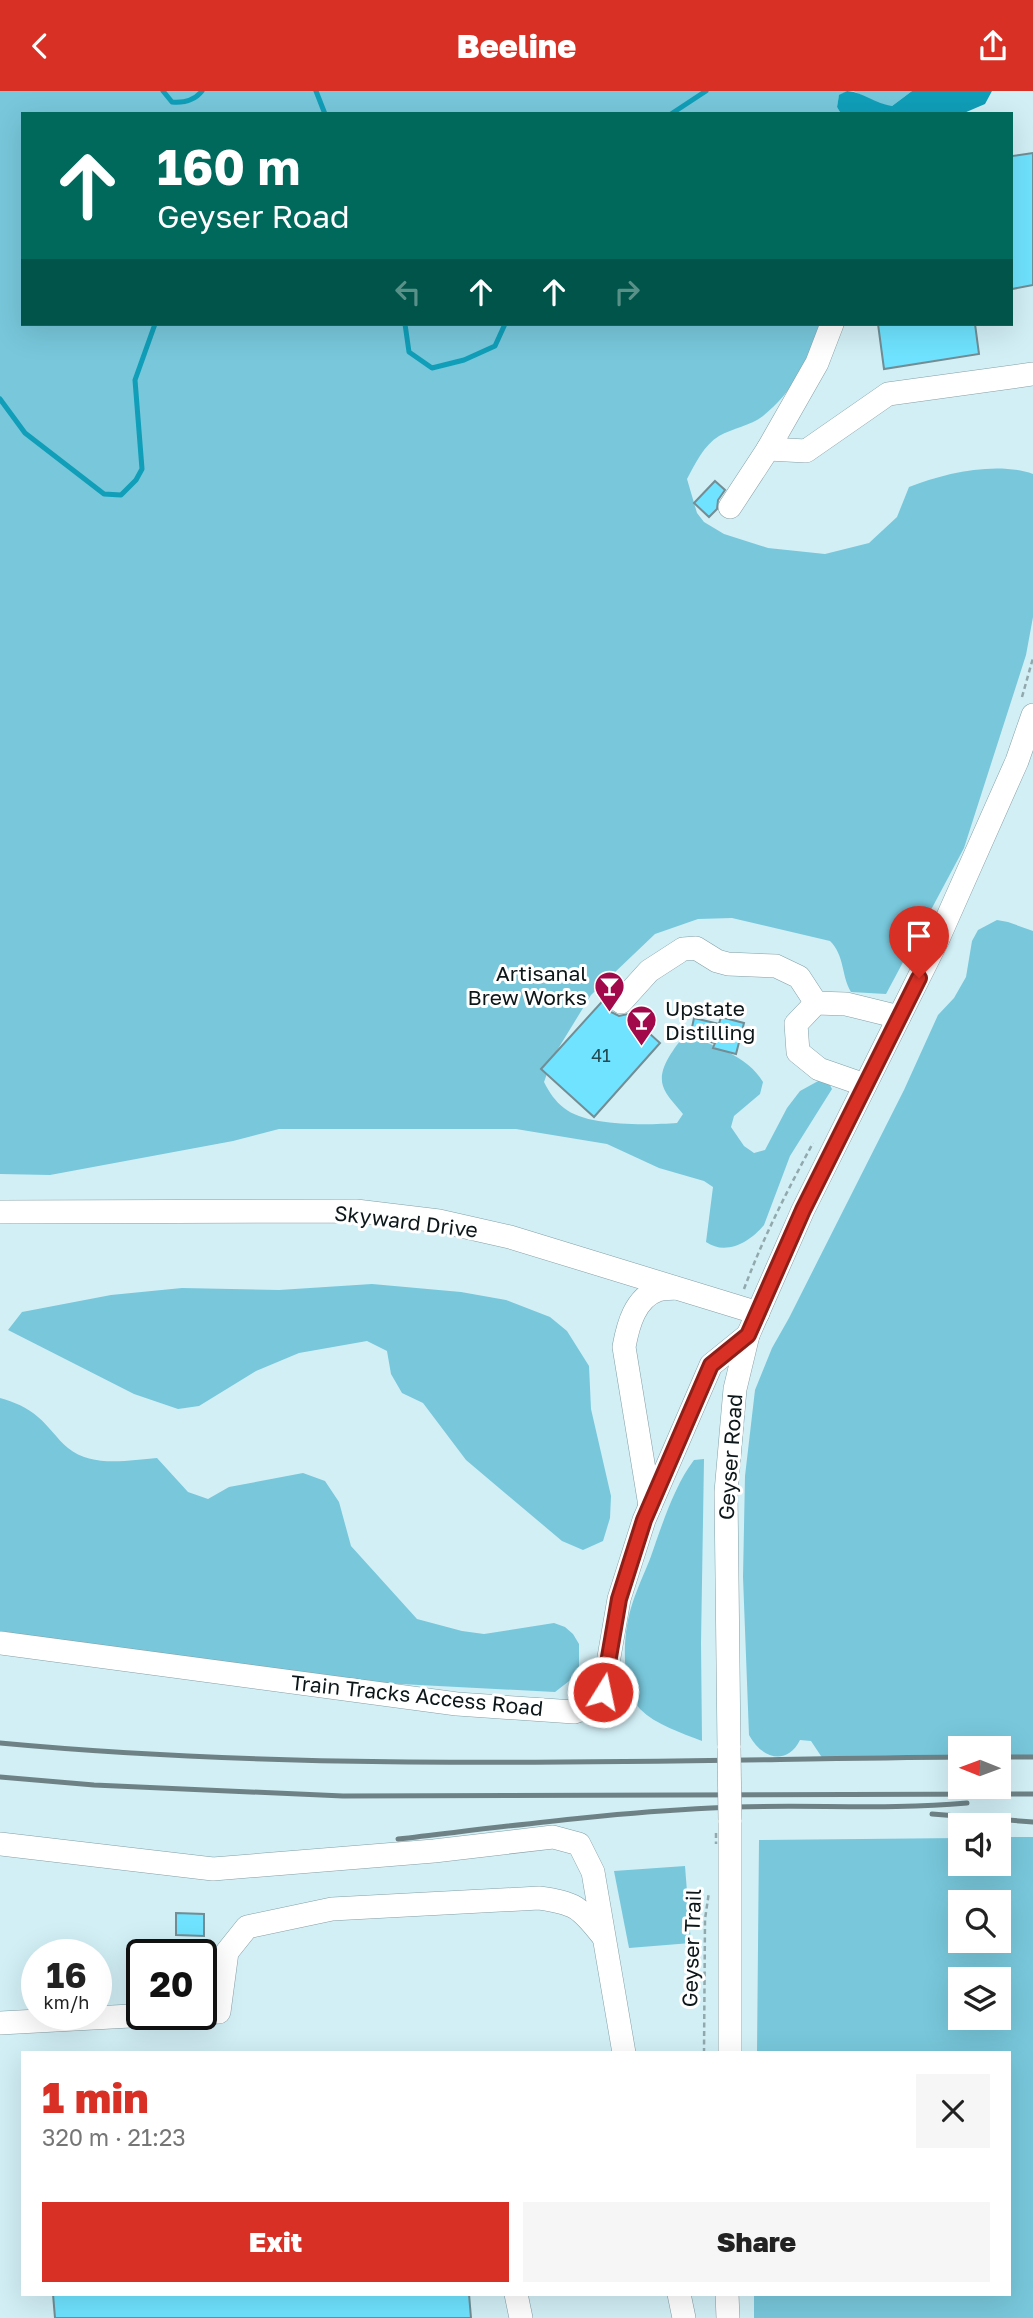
<!DOCTYPE html>
<html lang="en">
<head>
<meta charset="utf-8">
<style>
  :root { --surface:#fff; --page:#f6f6f6; --text:#222; --muted:#767676; --accent:#d93025 }
  body { margin:0; font-family:"Golos Text",sans-serif; background:var(--page); color:var(--text); height:100vh; display:flex; flex-direction:column; font-size:26px; white-space:nowrap }
  * { box-sizing:border-box; margin:0 }
  p { font-size:23px; color:var(--muted) }
  .icon { flex:none; width:38px; height:38px; fill:none; stroke:currentColor; stroke-width:2; stroke-linecap:round; stroke-linejoin:round }
  .map { position:relative; flex:1; overflow:hidden }
  .sheet { position:absolute; left:21px; top:1960px; width:990px; height:245px; display:flex; flex-direction:column; background:var(--surface); border-radius:0px; box-shadow:0 7px 28px #0002 }
  .sheet>* { flex:none }
  .banner { position:absolute; left:21px; top:21px; width:992px; height:214px; border-radius:0px; box-shadow:0 7px 28px #0002; background:#00695c; color:#fff; overflow:hidden }
  .needle { width:46px; rotate:271deg }
  .tools { position:absolute; left:948px; top:1645px; display:grid; gap:14px }
  .tools a { display:grid; place-items:center; width:63px; height:63px; border-radius:0px; background:var(--surface); box-shadow:0 7px 28px #0002; font-size:35px }
  .speed { position:absolute; left:21px; top:1848px; display:flex; gap:14px; font-size:35px; font-weight:700; text-align:center }
  .speed>* { display:grid; place-content:center; width:91px; height:91px; border-radius:50%; background:var(--surface); box-shadow:0 7px 28px #0002; line-height:1 }
  .speed small { font-size:18px; font-weight:400 }
  .speed .limit { border:4px solid #111; border-radius:10px; background:#fff; color:#111 }
  .pin { position:absolute; display:grid; place-items:center; width:60px; height:60px; color:#fff; margin:-72px -30px; border-radius:50% 50% 50% 0; rotate:-45deg; box-shadow:0 0 7px #0007 }
  .pin .icon { rotate:45deg }
  .me { position:absolute; width:77px; margin:-38px; rotate:10deg; stroke-linejoin:round; filter:drop-shadow(0 0 5px #0008) }
  .turn { display:flex; align-items:center; gap:24px; height:147px; padding:0 21px; font-size:32px }
  .turn .icon { width:91px; height:91px; stroke-width:2.5 }
  .turn b { display:block; font-size:49px; line-height:60px }
  .lanes { display:flex; align-items:center; height:66px; padding:0 21px; background:#0003; justify-content:center; gap:35px; direction:ltr }
  .lanes .off { opacity:.35 }
  .round { display:grid; place-items:center; flex:none; width:74px; height:74px; border-radius:0px; background:var(--page) }
  .headline { display:flex; align-items:center; justify-content:space-between; height:119px; padding:0 21px }
  h1 { font-size:42px; font-weight:800; line-height:52px; color:var(--accent) }
  .button { display:flex; gap:14px; margin-top:auto; padding:14px 21px }
  .button a { flex:1; height:80px; border-radius:0px; background:var(--accent); color:#fff; font-size:28px; font-weight:800; line-height:80px; text-align:center }
  .button a+a { background:var(--page); color:var(--text) }
  header { display:flex; justify-content:space-between; align-items:center; height:91px; padding:0 21px; background:var(--accent); color:#fff; font-size:32px; font-weight:800 }
  .map>svg:first-child { display:block }
  .green { fill:#78c7db; fill-rule:evenodd }
  .water { fill:#109eb8 }
  .lines { fill:none; stroke-linecap:round; stroke-linejoin:round }
  .stream { stroke:#109eb8; stroke-width:5 }
  .building { fill:#6fe3ff; stroke:#738d94; stroke-width:2 }
  .minor-casing { stroke:#849fa6; stroke-width:24 }
  .path { stroke:#91a8ad; stroke-width:2.5; stroke-dasharray:5 3.5; stroke-linecap:butt }
  .minor { stroke:#fff; stroke-width:23 }
  .rail { stroke:#6e8286; stroke-width:5 }
  .minor-bridge-casing { stroke:#849fa6; stroke-width:24; stroke-linecap:butt }
  .path-bridge { stroke:#91a8ad; stroke-width:2.5; stroke-dasharray:5 3.5; stroke-linecap:butt }
  .minor-bridge { stroke:#fff; stroke-width:23 }
  .route-casing { stroke:#8d1f18; stroke-width:18 }
  .route { stroke:#d93025; stroke-width:12 }
  .labels { text-anchor:middle; stroke-width:6; stroke-linejoin:round; paint-order:stroke }
  .number-label { font-size:18px; fill:#264a52 }
  .poi-label { font-size:21px; fill:#0d1719; stroke:#fff; text-anchor:end }
  .street-label { font-size:21px; fill:#0d1719; stroke:#fff }
</style>
</head>
<body>
<header><svg class="icon" aria-label="back" viewBox="0 0 24 24"><path d="M15 5l-7 7 7 7"/></svg>Beeline<svg class="icon" aria-label="share" viewBox="0 0 24 24"><path d="M12 15V3M7 8l5-5 5 5M5 13v7h14v-7"/></svg></header>
<div class="map">
<svg width="1033" height="2227" viewBox="0 0 1033 2227">
  <rect width="100%" height="100%" fill="#d2eff6"/>
  <g class="green">
    <path d="M0,0H847L839,5L837,16L841,23H23V233H828C810,266 793,301 763,325C750,335 733,337 719,345C704,354 695,373 687,388L697,422L704,431L724,443L768,457L825,463L869,452L897,426L909,396C944,382 997,370 1033,383V526L1026,564L964,757L886,903L851,901C841,884 845,865 830,850L732,827L698,828L655,843L591,904L553,966L544,991C549,1001 555,1010 564,1017C587,1036 648,1034 677,1032L683,1023C677,1015 666,1005 663,995C657,977 676,956 685,943C712,954 748,965 763,991L760,1003L734,1025L731,1036L744,1055L754,1062L765,1059L787,1017L800,1000L820,989L830,994L832,998L790,1065L764,1134C750,1151 726,1165 706,1151L713,1096L704,1090L659,1077L607,1053L516,1038H279L233,1050L50,1084L0,1083Z"/>
    <path d="M853,0H912L892,15L881,14Z"/>
    <path d="M997,829L1008,831L1033,840V1664L999,1665V1657H961V1666L823,1668L811,1650L800,1649C787,1675 762,1668 749,1644L743,1486L745,1385L755,1299L772,1257L789,1227L904,999L938,924L954,907L966,886L972,850L978,839Z"/>
    <path d="M372,1193L461,1201L506,1209L550,1226L567,1240L589,1275L591,1318L611,1405L610,1427L603,1450L583,1459L562,1450L466,1369L423,1312L402,1302L391,1283L387,1260L367,1250L299,1262L256,1280L199,1315L178,1318L134,1303L8,1239L22,1221L111,1204L182,1197L279,1199Z"/>
    <path d="M0,1307C14,1311 27,1316 38,1326C49,1335 57,1348 68,1357C92,1377 129,1369 157,1367L188,1401L208,1408L229,1396L303,1382L325,1390L339,1411L351,1455L417,1528L462,1540L484,1543L554,1532L565,1536L573,1543L579,1553V1576L573,1587L555,1601L381,1592L109,1557L0,1540Z"/>
    <path d="M704,1368L701,1552L702,1650C682,1642 656,1634 640,1618C622,1598 623,1553 628,1529C632,1508 642,1488 650,1468C661,1437 674,1395 694,1369Z"/>
    <path d="M999,1746H1033V2227H754V2203H1010V1962H757L759,1749L961,1747V1773H999ZM961,1811H999V1850H961ZM999,1888V1927H961V1888Z"/>
    <path d="M685,1775L691,1852L629,1857L614,1780Z"/>
  </g>
  <path class="water" d="M847,0C863,1 876,13 892,15L912,0H992L985,13L964,22L841,23L837,16L839,4Z"/>
  <g class="lines">
    <g class="stream">
      <path d="M163,0L172,11C184,12 195,9 202,0"/>
      <path d="M316,0L325,23"/>
      <path d="M671,23L706,0"/>
      <path d="M405,233L409,261L432,277L464,269L495,255L505,233"/>
      <path d="M0,308L25,342L104,403L121,404L136,389L142,378L135,289L155,233"/>
    </g>
  </g>
  <g class="building">
    <path d="M1033,62V194L1012,198V65Z"/>
    <path d="M878,233H975L979,263L884,278Z"/>
    <path d="M715,390L725,399L718,409L717,418L709,426L694,412Z"/>
    <path d="M608,904V915L611,921L619,925L628,923L660,952L594,1026L541,978Z"/>
    <path d="M721,926L744,932L736,963L713,957L715,952L690,946L694,927L719,933Z"/>
    <path d="M176,1822L204,1823V1845L176,1844Z"/>
    <path d="M53,2203H469L471,2227H55Z"/>
  </g>
  <g class="lines">
    <defs>
      <g id="minor">
        <path d="M768,358L806,360L888,303L1033,283"/>
        <path d="M730,416L768,358L817,272L832,233"/>
        <path d="M621,911L649,880L683,858L696,857L717,870L728,873L776,875L799,886L816,912"/>
        <path d="M865,994L819,978L798,961L796,933L816,912L846,913L899,926"/>
        <path d="M0,1121L356,1120L439,1130L510,1146L758,1222"/>
        <path d="M650,1415L624,1256C628,1234 635,1207 658,1199C663,1197 670,1198 675,1197"/>
        <path d="M0,1552L457,1613L574,1621L589,1616L603,1601L619,1508L644,1429L711,1274L748,1244"/>
        <path d="M729,1657L726,1401L735,1298L748,1244L803,1119L938,848L1017,670L1033,624"/>
        <path d="M730,1729V1962"/>
        <path d="M0,1753L213,1778L434,1760L553,1746L579,1753L593,1781L624,1962"/>
        <path d="M201,1922L219,1921L227,1861L247,1836L332,1818L539,1807C575,1812 580,1816 602,1844"/>
        <path d="M0,1932L168,1923"/>
        <path d="M516,2203L521,2227"/>
        <path d="M679,2203L684,2227"/>
        <path d="M727,2203L728,2227"/>
      </g>
    </defs>
    <use href="#minor" class="minor-casing"/>
    <g class="path">
      <path d="M1022,606L1033,567"/>
      <path d="M744,1198C763,1147 787,1100 813,1052"/>
      <path d="M704,1962L705,1828L709,1801"/>
    </g>
    <use href="#minor" class="minor"/>
    <g class="rail">
      <path d="M0,1652C319,1682 641,1669 961,1666"/>
      <path d="M999,1666H1033"/>
      <path d="M0,1686L94,1694L343,1705L1033,1703"/>
      <path d="M932,1723L1033,1731"/>
      <path d="M398,1748C502,1736 606,1722 711,1717C796,1712 882,1720 967,1712"/>
    </g>
    <defs>
      <path id="minor-bridge" d="M729,1657L730,1729"/>
    </defs>
    <use href="#minor-bridge" class="minor-bridge-casing"/>
    <path class="path-bridge" d="M716,1742V1753"/>
    <use href="#minor-bridge" class="minor-bridge"/>
  </g>
  <g class="lines">
    <defs>
      <path id="route" d="M603,1601L619,1508L644,1429L711,1274L748,1244L803,1119L919,887"/>
    </defs>
    <use href="#route" class="route-casing"/>
    <use href="#route" class="route"/>
  </g>
  <defs>
    <symbol id="bar-pin" viewBox="-11 -11 22 30"><path d="M0 17L-7.5 6A9.5 9.5 0 1 1 7.5 6Z" fill="#a1094a" stroke="#fff"/><path d="M-6-5H6L.8 .8V4.5H3.5V6h-7V4.5H-.8V.8Z" fill="#fff"/></symbol>
  </defs>
  <g fill-rule="evenodd">
    <use href="#bar-pin" x="592" y="878" width="35" height="47"/>
    <use href="#bar-pin" x="624" y="912" width="35" height="47"/>
  </g>
  <g class="labels">
    <g class="number-label">
      <text x="601" y="971">41</text>
    </g>
    <g class="poi-label">
      <text x="587" y="890">Artisanal<tspan x="587" dy="24">Brew Works</tspan></text>
      <text x="665" y="925" text-anchor="start">Upstate<tspan x="665" dy="24">Distilling</tspan></text>
    </g>
    <g class="street-label">
      <text transform="translate(406 1131) rotate(7)" y="7">Skyward Drive</text>
      <text transform="translate(731 1366) rotate(-86)" y="7">Geyser Road</text>
      <text transform="translate(417 1605) rotate(6)" y="7">Train Tracks Access Road</text>
      <text transform="translate(692 1857) rotate(-88)" y="7">Geyser Trail</text>
    </g>
  </g>
</svg>
<div class="tools">
<a><svg class="needle" viewBox="-14 -14 28 28"><path d="M0-13l5 13h-10z" fill="#e53935"/><path d="M0 13l5-13h-10z" fill="#767676"/></svg></a>
<a><svg class="icon" aria-label="sound" viewBox="0 0 24 24"><path d="M4 9h4l5-4v14l-5-4H4zM17 9q2 3 0 6"/></svg></a>
<a><svg class="icon" aria-label="search" viewBox="0 0 24 24"><circle cx="10" cy="10" r="6"/><path d="M15 15l6 6"/></svg></a>
<a><svg class="icon" aria-label="layers" viewBox="0 0 24 24"><path d="M12 4l9 5-9 5-9-5zM3 14l9 5 9-5"/></svg></a>
</div>
<div class="speed"><div>16<small>km/h</small></div><div class="limit">20</div></div>
<div class="pin" style="left:919px;top:887px;background:#d93025"><svg class="icon" aria-label="arrive" viewBox="0 0 24 24"><path d="M6 21V4h12l-3 4 3 4H6"/></svg></div>
<svg class="me" style="left:603px;top:1601px" viewBox="-20 -20 40 40"><circle r="17" fill="#d93025" stroke="#fff" stroke-width="3"/><path d="M0-11L8 9 0 5-8 9z" fill="#fff"/></svg>
<div class="banner">
<div class="turn"><svg class="icon" aria-label="ahead" viewBox="0 0 24 24"><path d="M12 20V5M6 11l6-6 6 6"/></svg><div><b>160 m</b>Geyser Road</div></div>
<div class="lanes"><svg class="icon off" aria-label="left" viewBox="0 0 24 24"><path d="M17 20v-9H6M10 6l-5 5 5 5"/></svg><svg class="icon" aria-label="ahead" viewBox="0 0 24 24"><path d="M12 20V5M6 11l6-6 6 6"/></svg><svg class="icon" aria-label="ahead" viewBox="0 0 24 24"><path d="M12 20V5M6 11l6-6 6 6"/></svg><svg class="icon off" aria-label="right" viewBox="0 0 24 24"><path d="M7 20v-9h11M14 6l5 5-5 5"/></svg></div>
</div>
<section class="sheet">
<div class="headline"><div><h1>1 min</h1><p>320 m · 21:23</p></div><a class="round"><svg class="icon" aria-label="close" viewBox="0 0 24 24"><path d="M6 6l12 12M18 6L6 18"/></svg></a></div>
<div class="button"><a>Exit</a><a>Share</a></div>
</section>
</div>
</body>
</html>
